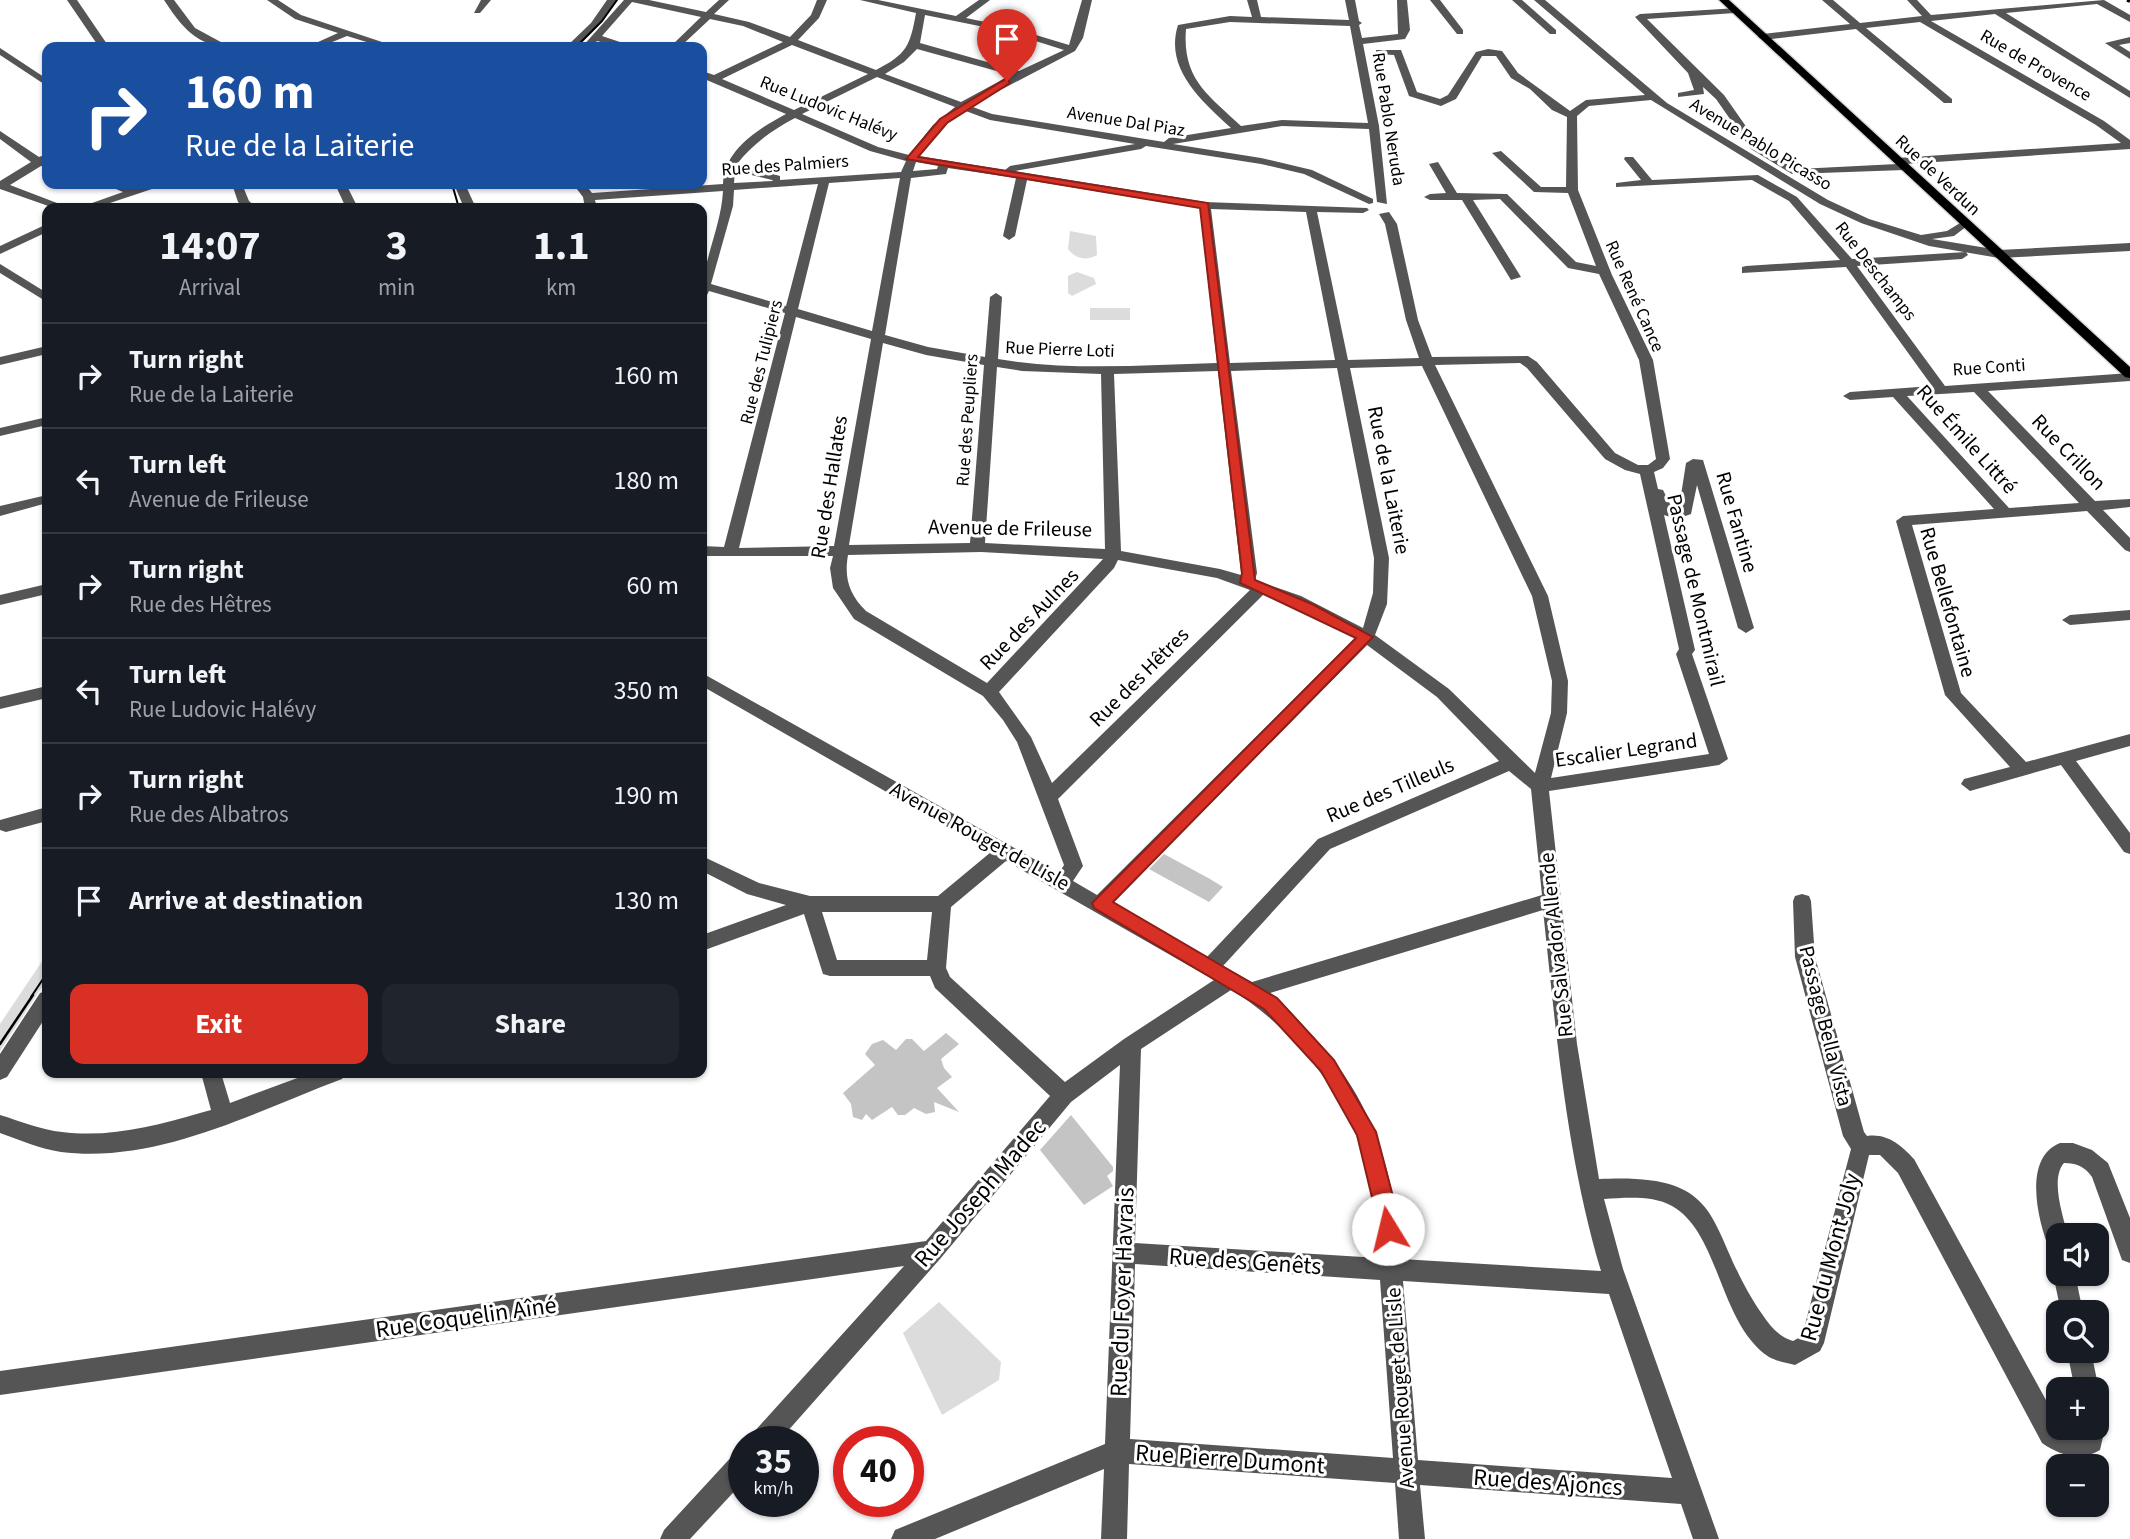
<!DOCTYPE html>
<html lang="en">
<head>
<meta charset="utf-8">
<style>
  :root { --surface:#171b24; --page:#20242c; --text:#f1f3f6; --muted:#9ea1a6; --line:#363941; --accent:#d93025 }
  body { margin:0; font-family:"Source Sans 3",sans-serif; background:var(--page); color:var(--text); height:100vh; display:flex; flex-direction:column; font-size:26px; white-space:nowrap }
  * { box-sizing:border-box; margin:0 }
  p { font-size:23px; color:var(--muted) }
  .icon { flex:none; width:38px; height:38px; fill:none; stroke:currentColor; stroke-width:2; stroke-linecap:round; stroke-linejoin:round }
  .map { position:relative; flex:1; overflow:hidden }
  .sheet { position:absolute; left:42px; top:203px; width:665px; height:875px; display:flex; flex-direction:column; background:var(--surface); border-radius:14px; box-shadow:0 2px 5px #0004 }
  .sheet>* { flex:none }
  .guide { position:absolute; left:42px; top:42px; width:665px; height:147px; border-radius:14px; box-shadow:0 2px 5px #0004; background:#1a4fa0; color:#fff; overflow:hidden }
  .tools { position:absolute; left:2046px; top:1223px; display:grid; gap:14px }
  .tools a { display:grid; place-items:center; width:63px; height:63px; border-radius:14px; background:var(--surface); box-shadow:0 2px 5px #0004; font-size:35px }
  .speed { position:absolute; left:728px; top:1426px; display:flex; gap:14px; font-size:35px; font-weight:700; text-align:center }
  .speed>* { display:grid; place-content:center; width:91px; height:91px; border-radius:50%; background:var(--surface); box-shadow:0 2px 5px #0004; line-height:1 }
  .speed small { font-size:18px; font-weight:400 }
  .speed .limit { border:10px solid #d22; background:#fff; color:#111 }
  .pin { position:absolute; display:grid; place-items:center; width:60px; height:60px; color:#fff; margin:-72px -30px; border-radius:50% 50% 50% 0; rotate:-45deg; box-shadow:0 0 7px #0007 }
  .pin .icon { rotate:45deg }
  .me { position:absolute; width:77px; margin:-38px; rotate:351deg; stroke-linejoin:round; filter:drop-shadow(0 0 5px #0008) }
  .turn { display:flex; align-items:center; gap:24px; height:147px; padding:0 28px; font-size:32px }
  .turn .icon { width:91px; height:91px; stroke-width:2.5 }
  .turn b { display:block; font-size:49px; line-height:60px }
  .eta { display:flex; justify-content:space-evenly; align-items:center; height:119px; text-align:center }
  .eta b { font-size:42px; font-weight:700; line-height:49px }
  .button { display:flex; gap:14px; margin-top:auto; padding:14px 28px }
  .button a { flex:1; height:80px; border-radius:14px; background:var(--accent); color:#fff; font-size:28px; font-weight:700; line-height:80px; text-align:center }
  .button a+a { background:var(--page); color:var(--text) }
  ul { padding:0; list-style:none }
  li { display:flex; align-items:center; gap:21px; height:105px; padding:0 28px; border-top:2px solid var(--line) }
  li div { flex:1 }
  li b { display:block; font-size:26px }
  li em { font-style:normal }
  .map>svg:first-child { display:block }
  .green { fill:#dcdcdc }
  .building { fill:#c4c4c4 }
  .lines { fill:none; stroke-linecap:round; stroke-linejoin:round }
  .major-casing { stroke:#dbdbdb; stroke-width:3 }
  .minor { fill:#555; fill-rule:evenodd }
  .major { fill:#000; fill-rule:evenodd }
  .tram-far1 { stroke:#000; stroke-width:2 }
  .tram { stroke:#000; stroke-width:2.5 }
  .rail { stroke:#000; stroke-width:3.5; stroke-dasharray:6 2 1 2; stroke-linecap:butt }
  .route { fill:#d93025; stroke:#8d1f18; stroke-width:2 }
  .labels { text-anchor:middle; stroke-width:6; stroke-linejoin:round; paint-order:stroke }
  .far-street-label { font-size:18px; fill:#000; stroke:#fff }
  .street-label { font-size:21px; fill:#000; stroke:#fff }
  .near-street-label { font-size:24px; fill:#000; stroke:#fff }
</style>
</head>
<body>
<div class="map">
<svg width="2130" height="1539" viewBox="0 0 2130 1539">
  <rect width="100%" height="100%" fill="#fff"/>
  <g class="green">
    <path d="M1070,231L1096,236L1097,255C1086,261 1076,259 1068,249Z"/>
    <path d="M1077,272L1094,278L1096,284L1072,296L1068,293V276Z"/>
    <rect x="1090" y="308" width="40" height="12"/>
    <path d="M47,954V979L0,1051V1024Z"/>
    <path d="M939,1302L1001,1362L999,1380L942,1415L903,1333Z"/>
  </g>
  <g class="building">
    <path d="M1164,854L1210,879L1223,887L1209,902L1149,869Z"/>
    <path d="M946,1033L959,1044L941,1059L944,1068L952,1077L937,1088L959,1112L934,1102L935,1112L926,1114L914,1108L905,1115H898L892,1107L872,1120L866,1114L862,1120L853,1117L851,1104L843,1093L875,1065L865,1054L872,1044L883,1040L896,1050L906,1039H912L924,1051Z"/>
    <path d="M1071,1115L1113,1167V1171L1107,1176L1113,1186L1084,1205L1040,1150Z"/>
  </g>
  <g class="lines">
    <defs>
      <path id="major" d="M1719,0H1729L2130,367V378L2125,377Z"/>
    </defs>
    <use href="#major" class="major-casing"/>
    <g class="minor">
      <path d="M67,0H77L109,47H99Z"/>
      <path d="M164,0H174L195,28L230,47C197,47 181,26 164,0Z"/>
      <path d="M267,0H278L301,15L397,47H383L347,36L320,47H307L338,33L295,19Z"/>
      <path d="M481,0H491L480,13H474Z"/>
      <path d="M607,0H617L597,27L576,47H566L591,23Z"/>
      <path d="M624,0H649L706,12L719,0H729L714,14L749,22L790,37L811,15L817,0H827L819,18L798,40L876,70C907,54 910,46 916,13L860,0H878L956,16L979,0H990L966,18L1009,27L1069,45L1082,0H1092L1083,38L1075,51L970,106L992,114L1164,142L1169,138L1231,128C1202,101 1164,69 1178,25L1230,16L1252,17L1247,0H1257L1261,17L1349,20L1345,0H1355L1359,21L1362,23L1359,25L1362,38L1398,34L1397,0H1407L1410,30L1405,39L1363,44L1379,126L1387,204L1377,202L1369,129L1282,126L1173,144L1261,158L1312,170L1373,199V203L1369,204L1304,174L1261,164L1146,146L1141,149L1015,171L1205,202L1367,208L1369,210L1363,213L1317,212L1348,360L1419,358L1406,320L1385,224L1379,214L1389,212L1397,224L1418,320L1432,357L1528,356L1537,362L1615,453L1638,465H1648L1656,459L1639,360L1599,274L1568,268L1500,199L1473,200L1521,277L1511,280L1462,200H1430L1424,197L1430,194L1446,193L1429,164L1438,162L1457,193L1507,194L1576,262L1596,266L1568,193L1534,192L1492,153L1501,151L1541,187H1566L1567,117L1552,110L1530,89L1511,78L1496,56H1482L1456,99L1441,106L1409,96L1394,55L1376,54V50H1401L1417,92L1440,99L1448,95L1476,52L1488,49L1502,51L1518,73L1570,111L1586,100L1645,95L1534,0H1545L1667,103L1828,200L1869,219L1921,235L1947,231L1965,220L1971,223L1954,236L1932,239L1999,250L2130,243V251L1999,258L1929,246L1861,223L1820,204L1651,100L1589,106L1577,116L1578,190L1612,275L1653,360L1670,459L1663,468L1654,472L1658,489L1663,490L1672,508H1679L1686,463L1693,459L1703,460L1754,628L1746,633L1738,628L1697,485L1691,514L1677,519L1664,515L1695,650L1692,654L1728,759L1719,765L1549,791L1577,1044L1599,1179C1733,1172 1703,1229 1762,1314C1770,1326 1779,1337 1793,1341L1802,1336L1851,1149L1843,1136L1795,957L1793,901L1795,896L1802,894L1809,896L1811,901L1815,957L1864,1132L1867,1136C1887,1133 1901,1145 1914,1159L2058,1422V1428L2080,1433L2081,1428H2096V1417L2102,1419L2105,1428L2100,1450C2080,1462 2061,1456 2042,1443L1898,1173L1880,1155H1869L1824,1343L1820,1351L1795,1365C1787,1363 1776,1361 1769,1357C1719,1324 1720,1233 1672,1206C1652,1195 1625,1198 1604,1199L1623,1269L1719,1539H1693L1681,1504L1420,1485L1425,1539H1399L1395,1483L1129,1464L1127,1539H1101L1104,1469L935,1539H891L895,1530L1105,1444L1120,1065L1071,1102L940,1259L778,1442H750L753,1433L904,1266L0,1395V1371L926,1241L1050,1096L935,988L930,976H830L823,974L804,914L702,951V935L786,905L747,894L702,871V856L759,883L810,896H938L991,852L702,686V673L1059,873L1064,865L1017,742L1003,720L983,696L854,619L833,588L830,568L833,556H702V546L724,547L785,313L709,291L706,297L702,298C702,261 721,228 723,191L595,200L597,208H585L583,197L573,184H585L592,193L723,184C724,150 758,129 786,114L702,78V71L714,75L783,42L743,26L710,19L680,47H670L701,17L632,2L602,36L635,47H620L597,41L592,47H582ZM925,15L1004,31L1064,50L1019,71L920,43ZM1230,22L1350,26L1368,123L1282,120L1241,126C1208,95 1182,79 1186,29ZM792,45L868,74L794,110L722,79ZM917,49L1011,75L961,102L885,74L904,62ZM877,77L955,107L933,125L909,155L878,147L802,114ZM963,110L990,120L1135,144L1010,166L1005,170L919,156L940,129ZM795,118L870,151L906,161L901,172L780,180V176L737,164C753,144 772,130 795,118ZM916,162L938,166L937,169L913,171ZM948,168L1016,178L1003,236L1009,240L1015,236L1027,180L1200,208L1217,363C1145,365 1070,371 998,359L1002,297L996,293L990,297L985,357L928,347L885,335L911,178L946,174ZM735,171L772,180L773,181L734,183ZM900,178L872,331L798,309L829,183ZM818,184L786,306L711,284L733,206L734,190ZM1211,209L1306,212L1335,360L1230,363ZM796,317L871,339L834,546L739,548ZM883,343L926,355L984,365L970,543L849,545ZM1520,363L1527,368L1605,459L1625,470L1640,474L1679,649L1676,654L1709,754L1551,778L1567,713L1568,681L1548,596L1435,365ZM1422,366L1532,596L1552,681L1551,713L1535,773L1449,689L1375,635L1387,604L1389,558L1350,368ZM997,367L1022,371L1101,374L1105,549L985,543ZM1337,368L1374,558L1373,593L1363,628L1301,596L1255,580L1257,573L1231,371ZM1218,371L1241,573V575L1220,569L1121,551L1114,374ZM981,552L1103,559L987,683L866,611C849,594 844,578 848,555ZM1118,560L1217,578L1250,590L1052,783L1031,737L999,692L1114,568ZM1264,594L1290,603L1355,638L1097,895L1073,881L1083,866L1058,799ZM1367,645L1437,697L1499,761L1318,839L1207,957L1112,903ZM1509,771L1531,789L1542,895L1252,982L1223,966L1330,849ZM1006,861L1214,980L1124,1039L1065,1082L950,977L946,968L951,907ZM1543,910C1556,1031 1566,1154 1601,1271L1401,1259C1394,1168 1372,1097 1308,1031C1296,1018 1284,1003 1270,993ZM822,912H932L927,960H837ZM1231,990C1280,1018 1336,1081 1356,1135C1371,1174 1376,1216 1379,1258L1135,1243L1141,1049ZM1135,1264L1380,1280L1393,1458L1130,1439ZM1403,1281L1609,1294L1672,1478L1418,1460Z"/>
      <path d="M1430,0H1440L1463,30V34H1457Z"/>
      <path d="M1512,0H1522L1556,30V34H1550Z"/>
      <path d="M1822,0H1833L1860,23L1922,16L1907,0H1917L1931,15L2104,0L2130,15V22L2097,4L2006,13L2130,91V98L1995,14L1931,21L2104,121L2130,140V149L1905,164L1910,167L1904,170L1792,174L1751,149L1716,99L1703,87L1704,94L1678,97V93L1694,90L1688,73L1635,17L1640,14L1738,8V12L1735,13L1647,19L1724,95L1759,145L1798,169L1897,164L1893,161L1898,158L2121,143L2096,125L1920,22L1866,28L1952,99V103H1944L1856,29L1763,40L1758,37L1763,34L1850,24Z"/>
      <path d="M2130,37V43L2119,45L2130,52V59L2105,43Z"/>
      <path d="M0,48L47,79V86L0,55Z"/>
      <path d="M0,131L39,157L47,154V167L41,166L10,185L70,208H54L0,189V181L31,162L0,139Z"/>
      <path d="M1625,157H1633L1652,180L1758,175L1797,197L1852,259L1966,252L1968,255L1962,259L1857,266L1945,386L2130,373V381L1988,391L2095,501L2130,499V507L2103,510L2130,538V552L2125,550L2087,511L1912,525L1961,693L2026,762L2130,734V746L2076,761L2130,833V854L2124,852L2061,765L1970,791L1961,784L1964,779L2010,767L1945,695L1896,521L1903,516L1994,509L1893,397L1850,400L1843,396L1850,392L1932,386L1846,267L1742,273V267L1746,266L1840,260L1789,201L1752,180L1616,187V183L1641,180L1624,159ZM1974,392L2079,503L2009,508L1907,396Z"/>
      <path d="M104,184C114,184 122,186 132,188C142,189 155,184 167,184L95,208H78L123,192Z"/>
      <path d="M232,184H242L249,201L257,208H244L238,202Z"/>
      <path d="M335,184H346L358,208H346Z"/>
      <path d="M454,184H465L476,208H464Z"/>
      <path d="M47,224V232L0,254V246Z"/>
      <path d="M0,264L47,293V302L0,273Z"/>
      <path d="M47,346V354L0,365V357Z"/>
      <path d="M47,417V425L0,436V428Z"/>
      <path d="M47,495V503L0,516V506Z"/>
      <path d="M47,584V594L0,605V595Z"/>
      <path d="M2130,610V620L2070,625L2062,620L2070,615Z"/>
      <path d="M47,686V698L0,709V697Z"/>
      <path d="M47,807V821L6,832L0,830V820Z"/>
      <path d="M47,991V1015L7,1077L0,1080V1054L40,993Z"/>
      <path d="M201,1073H221L230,1103L311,1073H345L342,1079C254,1112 158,1164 61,1152C40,1149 20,1140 0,1133V1115C20,1121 41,1130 62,1132C110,1138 155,1126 200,1113L211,1110Z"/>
      <path d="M2060,1143H2073L2092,1150L2108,1163L2130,1218V1263L2122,1260L2092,1177C2085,1167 2077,1163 2064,1163C2050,1179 2063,1216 2068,1236H2058V1254L2050,1251C2038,1222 2022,1158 2060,1143Z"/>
      <path d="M2058,1265V1274H2075L2083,1312H2061L2053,1274Z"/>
      <path d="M2067,1351H2091L2099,1390L2096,1396V1390H2075Z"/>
      <path d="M744,1450V1481L690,1539H660L664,1530L735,1453Z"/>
    </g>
    <use href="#major" class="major"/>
    <g class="tram-far1">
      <path d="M576,47L602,21L617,0"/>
      <path d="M452,184L459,208"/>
      <path d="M31,997L47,973"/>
    </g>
    <path class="tram" d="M0,1044L33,995"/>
    <path class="rail" d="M2127,0L2130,1"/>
  </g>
  <path class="route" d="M1007,78L1010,83L947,123L918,157L1208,203L1255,580L1314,605L1373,637L1113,902L1277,998L1334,1060L1376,1132L1396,1208L1398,1229L1395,1235L1388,1238L1381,1235L1357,1135L1321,1071L1264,1009L1094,908L1092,903L1356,638L1240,583L1242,573L1200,208L906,159L940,119Z"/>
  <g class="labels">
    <g class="far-street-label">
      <text transform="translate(2036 65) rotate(30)" y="6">Rue de Provence</text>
      <text transform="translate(829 108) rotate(22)" y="6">Rue Ludovic Halévy</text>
      <text transform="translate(1389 119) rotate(81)" y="6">Rue Pablo Neruda</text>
      <text transform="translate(1126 121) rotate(9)" y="6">Avenue Dal Piaz</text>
      <text transform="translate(1761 144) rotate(31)" y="6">Avenue Pablo Picasso</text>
      <text transform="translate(785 165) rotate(-4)" y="6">Rue des Palmiers</text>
      <text transform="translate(1938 175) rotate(43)" y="6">Rue de Verdun</text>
      <text transform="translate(1876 271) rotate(52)" y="6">Rue Deschamps</text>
      <text transform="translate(1635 296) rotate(66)" y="6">Rue René Cance</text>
      <text transform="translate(1060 349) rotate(2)" y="6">Rue Pierre Loti</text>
      <text transform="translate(761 362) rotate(-76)" y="6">Rue des Tulipiers</text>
      <text transform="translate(1989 367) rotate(-4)" y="6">Rue Conti</text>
      <text transform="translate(967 420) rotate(-86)" y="6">Rue des Peupliers</text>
    </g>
    <g class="street-label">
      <text transform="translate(1967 439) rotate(48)" y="7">Rue Émile Littré</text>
      <text transform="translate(2069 452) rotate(46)" y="7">Rue Crillon</text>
      <text transform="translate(1389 480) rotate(79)" y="7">Rue de la Laiterie</text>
      <text transform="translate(829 487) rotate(-81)" y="7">Rue des Hallates</text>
      <text transform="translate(1737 522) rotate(74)" y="7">Rue Fantine</text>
      <text transform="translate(1010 528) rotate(1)" y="7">Avenue de Frileuse</text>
      <text transform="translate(1696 590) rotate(77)" y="7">Passage de Montmirail</text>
      <text transform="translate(1948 602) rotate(74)" y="7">Rue Bellefontaine</text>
      <text transform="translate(1029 619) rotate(-46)" y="7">Rue des Aulnes</text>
      <text transform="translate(1139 677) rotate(-45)" y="7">Rue des Hêtres</text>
      <text transform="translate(1626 750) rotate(-8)" y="7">Escalier Legrand</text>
      <text transform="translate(1390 790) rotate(-23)" y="7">Rue des Tilleuls</text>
      <text transform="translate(980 836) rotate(29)" y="7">Avenue Rouget de Lisle</text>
      <text transform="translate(1556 945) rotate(-96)" y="7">Rue Salvador Allende</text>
      <text transform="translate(1826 1026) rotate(76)" y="7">Passage Bella Vista</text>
      <text transform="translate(1400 1388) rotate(-94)" y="7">Avenue Rouget de Lisle</text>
    </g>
    <g class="near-street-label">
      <text transform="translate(980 1193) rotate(-49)" y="8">Rue Joseph Madec</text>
      <text transform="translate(1830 1257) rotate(-75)" y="8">Rue du Mont Joly</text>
      <text transform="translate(1245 1261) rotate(4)" y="8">Rue des Genêts</text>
      <text transform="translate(1122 1292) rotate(-88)" y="8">Rue du Foyer Havrais</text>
      <text transform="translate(466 1317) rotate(-8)" y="8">Rue Coquelin Aîné</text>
      <text transform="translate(1230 1459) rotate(4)" y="8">Rue Pierre Dumont</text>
      <text transform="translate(1548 1482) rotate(4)" y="8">Rue des Ajoncs</text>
    </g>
  </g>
</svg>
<div class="tools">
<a><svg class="icon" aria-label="sound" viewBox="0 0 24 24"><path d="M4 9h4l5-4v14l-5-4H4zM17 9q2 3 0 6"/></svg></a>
<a><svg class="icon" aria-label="search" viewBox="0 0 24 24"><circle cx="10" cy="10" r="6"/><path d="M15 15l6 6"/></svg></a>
<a>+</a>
<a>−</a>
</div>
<div class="speed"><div>35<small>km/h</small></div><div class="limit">40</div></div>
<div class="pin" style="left:1007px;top:81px;background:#d93025"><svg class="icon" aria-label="arrive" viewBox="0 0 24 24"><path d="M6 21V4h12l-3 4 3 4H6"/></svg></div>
<svg class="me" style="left:1388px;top:1229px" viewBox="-20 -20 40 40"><circle r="19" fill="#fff"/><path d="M0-13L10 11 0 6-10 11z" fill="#d93025"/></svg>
<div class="guide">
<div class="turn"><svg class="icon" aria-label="right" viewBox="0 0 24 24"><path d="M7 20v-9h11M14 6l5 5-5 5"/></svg><div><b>160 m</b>Rue de la Laiterie</div></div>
</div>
<section class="sheet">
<div class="eta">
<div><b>14:07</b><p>Arrival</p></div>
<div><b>3</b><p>min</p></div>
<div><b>1.1</b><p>km</p></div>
</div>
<ul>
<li><svg class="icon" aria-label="right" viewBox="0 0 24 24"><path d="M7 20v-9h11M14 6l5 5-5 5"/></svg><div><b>Turn right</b><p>Rue de la Laiterie</p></div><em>160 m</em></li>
<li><svg class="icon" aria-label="left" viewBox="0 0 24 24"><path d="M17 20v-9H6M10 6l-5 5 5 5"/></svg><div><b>Turn left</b><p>Avenue de Frileuse</p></div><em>180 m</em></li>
<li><svg class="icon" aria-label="right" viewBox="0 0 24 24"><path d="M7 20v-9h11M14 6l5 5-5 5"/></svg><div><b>Turn right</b><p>Rue des Hêtres</p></div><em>60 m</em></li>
<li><svg class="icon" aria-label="left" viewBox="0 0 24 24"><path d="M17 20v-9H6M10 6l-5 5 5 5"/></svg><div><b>Turn left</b><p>Rue Ludovic Halévy</p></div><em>350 m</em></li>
<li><svg class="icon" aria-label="right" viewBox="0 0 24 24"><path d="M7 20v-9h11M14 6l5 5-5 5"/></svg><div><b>Turn right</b><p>Rue des Albatros</p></div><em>190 m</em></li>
<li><svg class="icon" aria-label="arrive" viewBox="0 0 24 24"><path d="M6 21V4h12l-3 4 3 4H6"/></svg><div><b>Arrive at destination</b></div><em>130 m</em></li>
</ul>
<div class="button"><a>Exit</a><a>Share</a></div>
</section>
</div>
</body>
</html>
